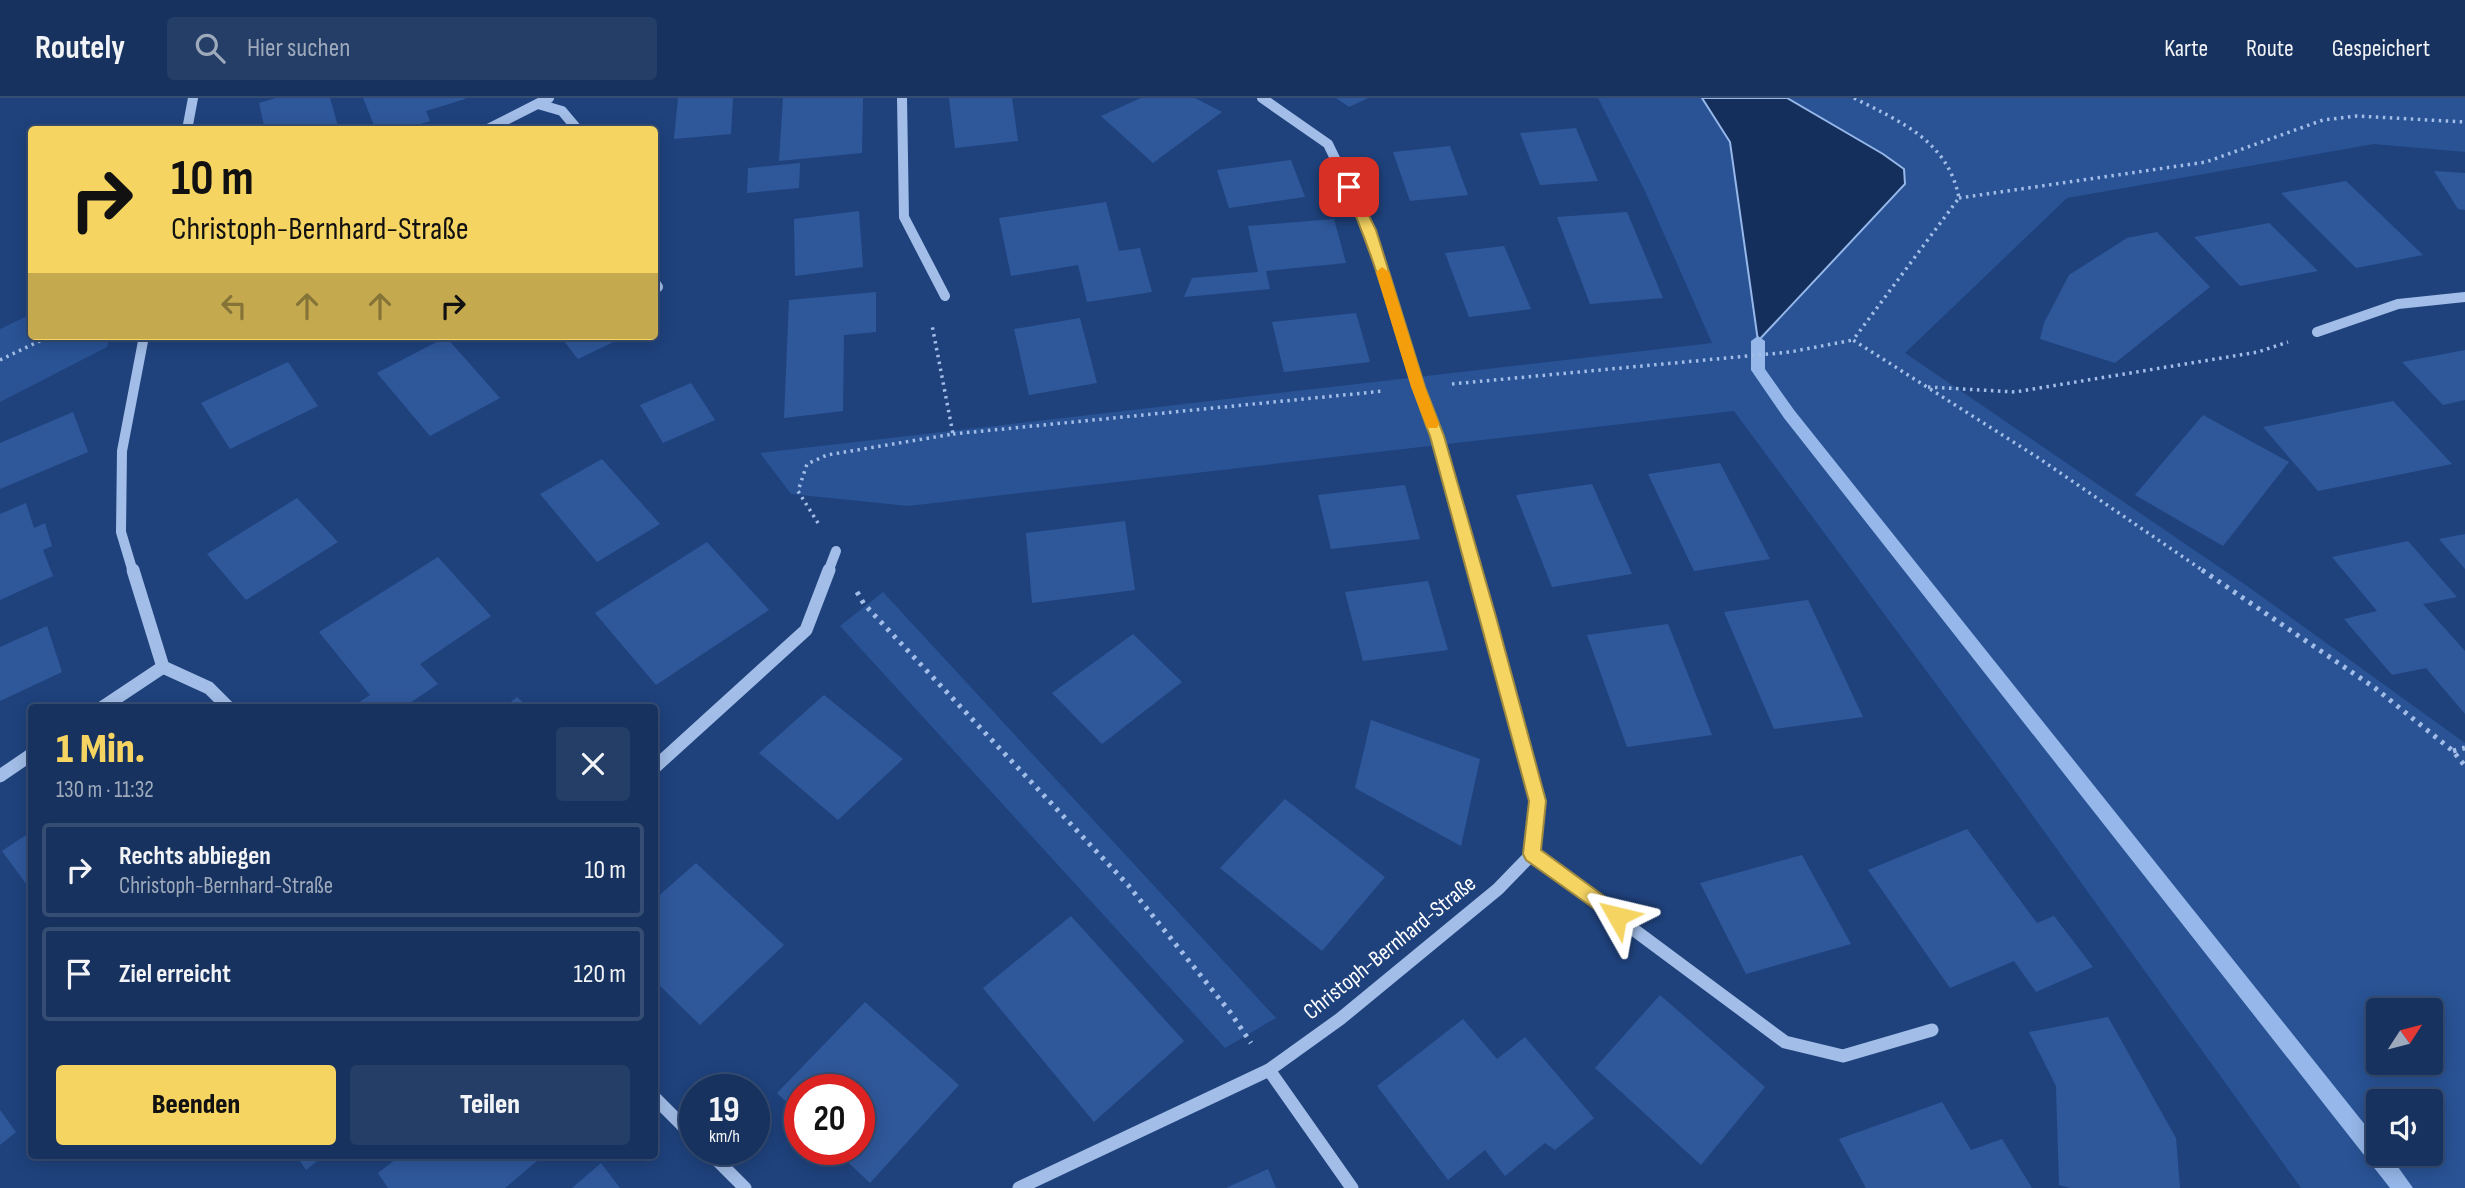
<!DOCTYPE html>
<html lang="de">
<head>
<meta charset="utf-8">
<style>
  :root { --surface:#17325e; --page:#243e67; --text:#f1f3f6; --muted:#9eaabc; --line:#364d73; --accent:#f5d462 }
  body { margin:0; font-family:"Sofia Sans Condensed",sans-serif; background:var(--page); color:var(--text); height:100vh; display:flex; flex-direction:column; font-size:26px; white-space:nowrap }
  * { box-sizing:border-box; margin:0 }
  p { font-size:23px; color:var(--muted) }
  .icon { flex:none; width:38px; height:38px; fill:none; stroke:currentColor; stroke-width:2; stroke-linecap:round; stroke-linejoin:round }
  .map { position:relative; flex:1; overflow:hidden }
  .drawer { position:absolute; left:28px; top:606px; width:630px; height:455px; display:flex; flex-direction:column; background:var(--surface); border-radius:7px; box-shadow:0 4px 18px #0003,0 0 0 2px var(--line) }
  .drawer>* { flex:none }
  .banner { position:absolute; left:28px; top:28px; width:630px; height:214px; border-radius:7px; box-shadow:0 4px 18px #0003,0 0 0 2px var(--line); background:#f5d462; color:#111; overflow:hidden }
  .needle { width:46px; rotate:54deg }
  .fabs { position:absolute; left:2366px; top:900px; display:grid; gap:14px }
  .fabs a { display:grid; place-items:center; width:77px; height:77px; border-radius:7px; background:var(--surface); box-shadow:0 4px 18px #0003,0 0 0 2px var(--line); font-size:35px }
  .speed { position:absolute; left:679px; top:976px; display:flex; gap:14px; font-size:35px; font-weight:700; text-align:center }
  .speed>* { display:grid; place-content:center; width:91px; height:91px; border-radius:50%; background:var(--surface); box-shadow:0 4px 18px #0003,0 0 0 2px var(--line); line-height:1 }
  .speed small { font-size:18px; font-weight:400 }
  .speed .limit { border:10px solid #d22; background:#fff; color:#111 }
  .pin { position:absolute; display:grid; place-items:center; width:60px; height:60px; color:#fff; margin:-30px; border-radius:14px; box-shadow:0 4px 10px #0006 }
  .me { position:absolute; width:77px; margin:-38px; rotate:307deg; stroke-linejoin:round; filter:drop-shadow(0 0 5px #0008) }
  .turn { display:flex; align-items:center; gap:24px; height:147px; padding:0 28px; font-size:32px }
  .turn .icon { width:91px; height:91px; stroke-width:2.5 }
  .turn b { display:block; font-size:49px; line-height:60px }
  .lanes { display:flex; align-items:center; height:66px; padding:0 28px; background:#0003; justify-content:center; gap:35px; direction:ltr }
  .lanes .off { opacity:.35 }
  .round { display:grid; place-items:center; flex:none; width:74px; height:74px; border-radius:7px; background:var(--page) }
  .summary { display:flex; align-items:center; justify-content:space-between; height:119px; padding:0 28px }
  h1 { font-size:42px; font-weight:800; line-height:52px; color:var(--accent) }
  .cta { display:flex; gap:14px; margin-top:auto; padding:14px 28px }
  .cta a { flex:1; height:80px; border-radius:7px; background:var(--accent); color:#111; font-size:28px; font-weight:800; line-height:80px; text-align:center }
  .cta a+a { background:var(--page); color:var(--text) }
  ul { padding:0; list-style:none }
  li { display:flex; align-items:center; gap:21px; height:94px; margin:0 14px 10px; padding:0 14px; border:4px solid var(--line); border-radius:7px }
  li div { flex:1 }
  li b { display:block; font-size:26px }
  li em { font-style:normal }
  header { display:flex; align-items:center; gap:42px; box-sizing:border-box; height:98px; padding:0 35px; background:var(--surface); border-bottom:2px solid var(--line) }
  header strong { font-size:33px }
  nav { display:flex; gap:38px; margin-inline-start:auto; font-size:24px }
  .search { width:490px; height:63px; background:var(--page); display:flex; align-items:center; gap:18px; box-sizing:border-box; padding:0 24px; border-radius:7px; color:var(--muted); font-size:26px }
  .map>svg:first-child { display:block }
  .green { fill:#295395; fill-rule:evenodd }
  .water { fill:#152f5c; stroke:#96b7e9; stroke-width:2 }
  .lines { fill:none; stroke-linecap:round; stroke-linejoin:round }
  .stream { fill:#96b7e9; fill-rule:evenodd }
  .building { fill:#2f589b }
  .path-far1 { stroke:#a2bde7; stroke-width:3.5; stroke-dasharray:2.5 4.5; stroke-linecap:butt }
  .path { stroke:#a2bde7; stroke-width:5; stroke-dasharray:3.5 6; stroke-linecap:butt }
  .minor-far1 { stroke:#a2bde7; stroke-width:10 }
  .minor { stroke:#a2bde7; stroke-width:13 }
  .route { fill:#f5d462; stroke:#9f8a40; stroke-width:2 }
  .slow { fill:#f59e0b }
  .labels { text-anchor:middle; stroke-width:7; stroke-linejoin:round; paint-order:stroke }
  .street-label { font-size:23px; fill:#fff; stroke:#1f427d }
</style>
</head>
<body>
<header>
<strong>Routely</strong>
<div class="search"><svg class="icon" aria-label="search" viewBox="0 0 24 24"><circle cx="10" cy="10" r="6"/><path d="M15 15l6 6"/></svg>Hier suchen</div>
<nav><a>Karte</a><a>Route</a><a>Gespeichert</a></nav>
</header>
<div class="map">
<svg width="2465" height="1090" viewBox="0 0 2465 1090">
  <rect width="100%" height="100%" fill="#1f427d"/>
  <g class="green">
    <path d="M1598,0H1702L1730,44L1758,242L1883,56L1787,0H2465V54L2374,46L2067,100L1905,255L2250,490L2465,645V1090H2301L2010,686L1734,313L908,408L791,396L760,355L1712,245L1645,93ZM2378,912H2431V964H2378ZM2378,1003H2431V1055H2378Z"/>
    <path d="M31,216L32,238H110L107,249L0,304V231Z"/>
    <path d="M883,494L1276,920L1225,950L840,528Z"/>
  </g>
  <path class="water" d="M1702,0H1787L1883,56L1904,71L1905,86L1758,243L1730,44Z"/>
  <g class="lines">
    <path class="stream" d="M1758,238L1765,243V271L1794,312L2378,1043V1055H2388L2413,1090H2390L1784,320L1751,272V243Z"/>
  </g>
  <g class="building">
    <path d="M276,0H330L339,32H265L259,5Z"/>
    <path d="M363,0H465V1L426,13L430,23L401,32H376Z"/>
    <path d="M678,0H733L731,36L674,41Z"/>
    <path d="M783,0H863L862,55L779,63Z"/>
    <path d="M949,0H1012L1018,43L955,50Z"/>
    <path d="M1141,0H1195L1222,14L1153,65L1101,18Z"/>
    <path d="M1336,0H1368L1349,9Z"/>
    <path d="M1576,30L1598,83L1540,87L1520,35Z"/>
    <path d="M1450,48L1468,97L1410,103L1393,54Z"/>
    <path d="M1291,62L1305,99L1229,110L1217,72Z"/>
    <path d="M800,65L799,90L747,95L748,70Z"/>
    <path d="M2434,73L2465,75V112L2458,111Z"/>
    <path d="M2346,83L2423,157L2356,170L2281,95Z"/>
    <path d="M1106,104L1119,153L1140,150L1152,194L1087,204L1078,167L1011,178L999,120Z"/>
    <path d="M859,113L863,169L795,178L794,121Z"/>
    <path d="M1627,114L1663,200L1590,206L1557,119Z"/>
    <path d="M1334,121L1346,165L1266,173L1270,191L1184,199L1192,180L1258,174L1248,128Z"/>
    <path d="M2269,125L2318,173L2240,188L2194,139Z"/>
    <path d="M2157,134L2210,189L2115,265L2040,241L2044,225L2069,177L2127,140Z"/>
    <path d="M1504,148L1531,211L1469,219L1445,155Z"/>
    <path d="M876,194V234L844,237L843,313L784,320L789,202Z"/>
    <path d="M1356,215L1370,264L1284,274L1272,224Z"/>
    <path d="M1080,220L1097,285L1029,297L1014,231Z"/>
    <path d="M560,238H626L578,261Z"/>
    <path d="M446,239L500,300L430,338L377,275Z"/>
    <path d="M2465,252V302L2443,307L2402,264Z"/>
    <path d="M288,264L318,308L230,351L201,305Z"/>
    <path d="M691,285L715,322L663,345L640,307Z"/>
    <path d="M2393,303L2452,366L2318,393L2263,329Z"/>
    <path d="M73,314L88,354L0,391V345Z"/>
    <path d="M2203,317L2289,364L2223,448L2135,397Z"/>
    <path d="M602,361L660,426L597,464L540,396Z"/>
    <path d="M1720,365L1770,461L1694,473L1648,376Z"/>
    <path d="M1592,386L1632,476L1552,489L1516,397Z"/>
    <path d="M1405,387L1420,441L1331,451L1318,397Z"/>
    <path d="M297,400L338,444L246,502L207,456Z"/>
    <path d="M26,405L34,430L45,425L52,448L43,452L53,478L0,502V416Z"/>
    <path d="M1125,423L1135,492L1032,505L1026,435Z"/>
    <path d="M2465,436V471L2439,441Z"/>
    <path d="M2408,443L2457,499L2423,506L2465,553V616L2426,570L2392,577L2344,521L2377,513L2332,459Z"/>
    <path d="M707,444L769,512L656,587L595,515Z"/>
    <path d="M438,459L491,518L420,566L438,586L404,609H352L370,597L319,534Z"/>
    <path d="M1428,483L1448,552L1363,563L1345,494Z"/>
    <path d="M1808,502L1863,619L1774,631L1724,514Z"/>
    <path d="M1668,526L1712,637L1627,649L1587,537Z"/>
    <path d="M47,528L62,574L0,603V549Z"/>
    <path d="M1133,536L1182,584L1102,646L1052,595Z"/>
    <path d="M824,597L903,661L838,722L759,655Z"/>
    <path d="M517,599L528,609H504Z"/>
    <path d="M1371,622L1480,661L1461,748L1355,690Z"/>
    <path d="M1285,701L1385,779L1322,853L1220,770Z"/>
    <path d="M1967,731L2037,825L2054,818L2093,869L2036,894L2014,863L1950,890L1868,772Z"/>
    <path d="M32,733V794L2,753Z"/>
    <path d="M1802,757L1851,846L1746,876L1700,785Z"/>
    <path d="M696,765L784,847L700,927L654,882V802Z"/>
    <path d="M1071,818L1184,943L1094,1024L983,890Z"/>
    <path d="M1660,897L1765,989L1701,1067L1595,970Z"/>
    <path d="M865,904L959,987L870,1085L835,1052H859V992H800V1017L777,995Z"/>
    <path d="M2108,919L2176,1040L2180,1090H2070L2059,1087L2056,988L2029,934Z"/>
    <path d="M1463,921L1497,961L1525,939L1594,1020L1555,1052L1545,1045L1505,1078L1485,1052L1448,1082L1377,988Z"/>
    <path d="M1942,1004L1971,1052L2002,1041L2032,1090H1866L1839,1041Z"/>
    <path d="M0,1012L16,1034L0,1047Z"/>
    <path d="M296,1057H325L306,1072Z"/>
    <path d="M401,1057H544L505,1090H388L378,1075Z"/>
    <path d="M601,1065L620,1090H572Z"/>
    <path d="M1268,1071L1276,1090H1226Z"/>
  </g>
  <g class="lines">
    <g class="path-far1">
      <path d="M1854,0C1901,24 1948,43 1959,100L1853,242L2037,359L2205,474"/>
      <path d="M1959,100L2206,64L2323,22L2357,18L2465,24"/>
      <path d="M0,262L50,238"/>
      <path d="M1452,286L1790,254L1853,242"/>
      <path d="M1928,289L2015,294L2258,254L2288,244"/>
      <path d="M953,336L1384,293"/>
      <path d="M818,425L798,393L807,366L827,357L953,336L932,227"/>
    </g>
    <g class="path">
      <path d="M2202,472L2375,590L2453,653L2465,668"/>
      <path d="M857,494L864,506L1128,787L1230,914L1251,945"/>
      <path d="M2453,653L2465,650"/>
    </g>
    <g class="minor-far1">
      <path d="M902,0L904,119L945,198"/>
      <path d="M1262,0L1328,46L1370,133L1418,289L1437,338L1475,474"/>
      <path d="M538,6L562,13L578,32"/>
      <path d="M187,32L193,0"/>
      <path d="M486,32L549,0"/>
      <path d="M654,183L658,189"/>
      <path d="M2317,234L2398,206L2465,199"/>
      <path d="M133,474L121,434L122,353L144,238"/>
      <path d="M828,474L836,453"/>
    </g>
    <g class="minor">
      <path d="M133,472L163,569"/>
      <path d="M103,609L163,569L209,590L228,609"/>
      <path d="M654,670L806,532L829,472"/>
      <path d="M0,678L32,656"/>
      <path d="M1532,756L1785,944L1843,958L1932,932"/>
      <path d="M1269,972L1352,1090"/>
      <path d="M654,999L695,1040"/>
      <path d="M707,1052L745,1090"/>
      <path d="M1019,1090L1269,972L1340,921L1498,791L1532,756L1538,703L1474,472"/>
    </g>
  </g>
  <path class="route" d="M1349,85L1355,89L1376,132L1425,289L1444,338L1496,519L1546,703L1541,752L1623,812L1626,818L1623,825L1617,827L1526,762L1523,756L1529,703L1430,338C1398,256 1381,169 1343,89Z"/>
  <path class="slow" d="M1382,169L1389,174L1425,289L1439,326L1437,330H1427L1411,289L1376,174Z"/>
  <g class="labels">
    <g class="street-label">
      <text transform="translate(1389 849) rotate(-39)" y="8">Christoph-Bernhard-Straße</text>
    </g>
  </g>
</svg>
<div class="fabs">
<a><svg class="needle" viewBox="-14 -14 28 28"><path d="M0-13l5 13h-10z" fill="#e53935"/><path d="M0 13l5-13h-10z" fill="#9eaabc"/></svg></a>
<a><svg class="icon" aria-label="sound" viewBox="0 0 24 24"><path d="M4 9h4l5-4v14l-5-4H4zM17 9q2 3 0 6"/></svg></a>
</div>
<div class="speed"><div>19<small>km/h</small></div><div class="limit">20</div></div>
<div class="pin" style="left:1349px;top:89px;background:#d93025"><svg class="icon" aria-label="arrive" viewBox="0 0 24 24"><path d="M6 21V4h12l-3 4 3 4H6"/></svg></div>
<svg class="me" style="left:1617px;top:818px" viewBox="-20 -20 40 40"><path d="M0-17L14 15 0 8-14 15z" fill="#f5d462" stroke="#fff" stroke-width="4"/></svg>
<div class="banner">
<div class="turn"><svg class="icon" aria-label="right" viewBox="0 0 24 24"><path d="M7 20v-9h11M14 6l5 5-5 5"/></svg><div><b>10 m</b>Christoph-Bernhard-Straße</div></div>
<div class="lanes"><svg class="icon off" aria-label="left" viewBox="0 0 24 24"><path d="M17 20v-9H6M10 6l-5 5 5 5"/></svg><svg class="icon off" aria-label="ahead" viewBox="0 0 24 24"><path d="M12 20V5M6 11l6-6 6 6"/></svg><svg class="icon off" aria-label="ahead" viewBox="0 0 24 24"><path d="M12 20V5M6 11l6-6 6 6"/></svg><svg class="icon" aria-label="right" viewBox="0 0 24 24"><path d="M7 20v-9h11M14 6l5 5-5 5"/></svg></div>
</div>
<section class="drawer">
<div class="summary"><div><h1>1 Min.</h1><p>130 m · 11:32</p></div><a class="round"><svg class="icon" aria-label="close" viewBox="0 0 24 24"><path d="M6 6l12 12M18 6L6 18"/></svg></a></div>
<ul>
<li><svg class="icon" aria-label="right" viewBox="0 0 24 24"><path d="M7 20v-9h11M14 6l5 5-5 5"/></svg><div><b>Rechts abbiegen</b><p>Christoph-Bernhard-Straße</p></div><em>10 m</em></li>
<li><svg class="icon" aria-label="arrive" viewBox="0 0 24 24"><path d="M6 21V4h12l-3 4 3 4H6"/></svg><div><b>Ziel erreicht</b></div><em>120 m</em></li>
</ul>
<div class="cta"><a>Beenden</a><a>Teilen</a></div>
</section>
</div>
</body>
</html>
